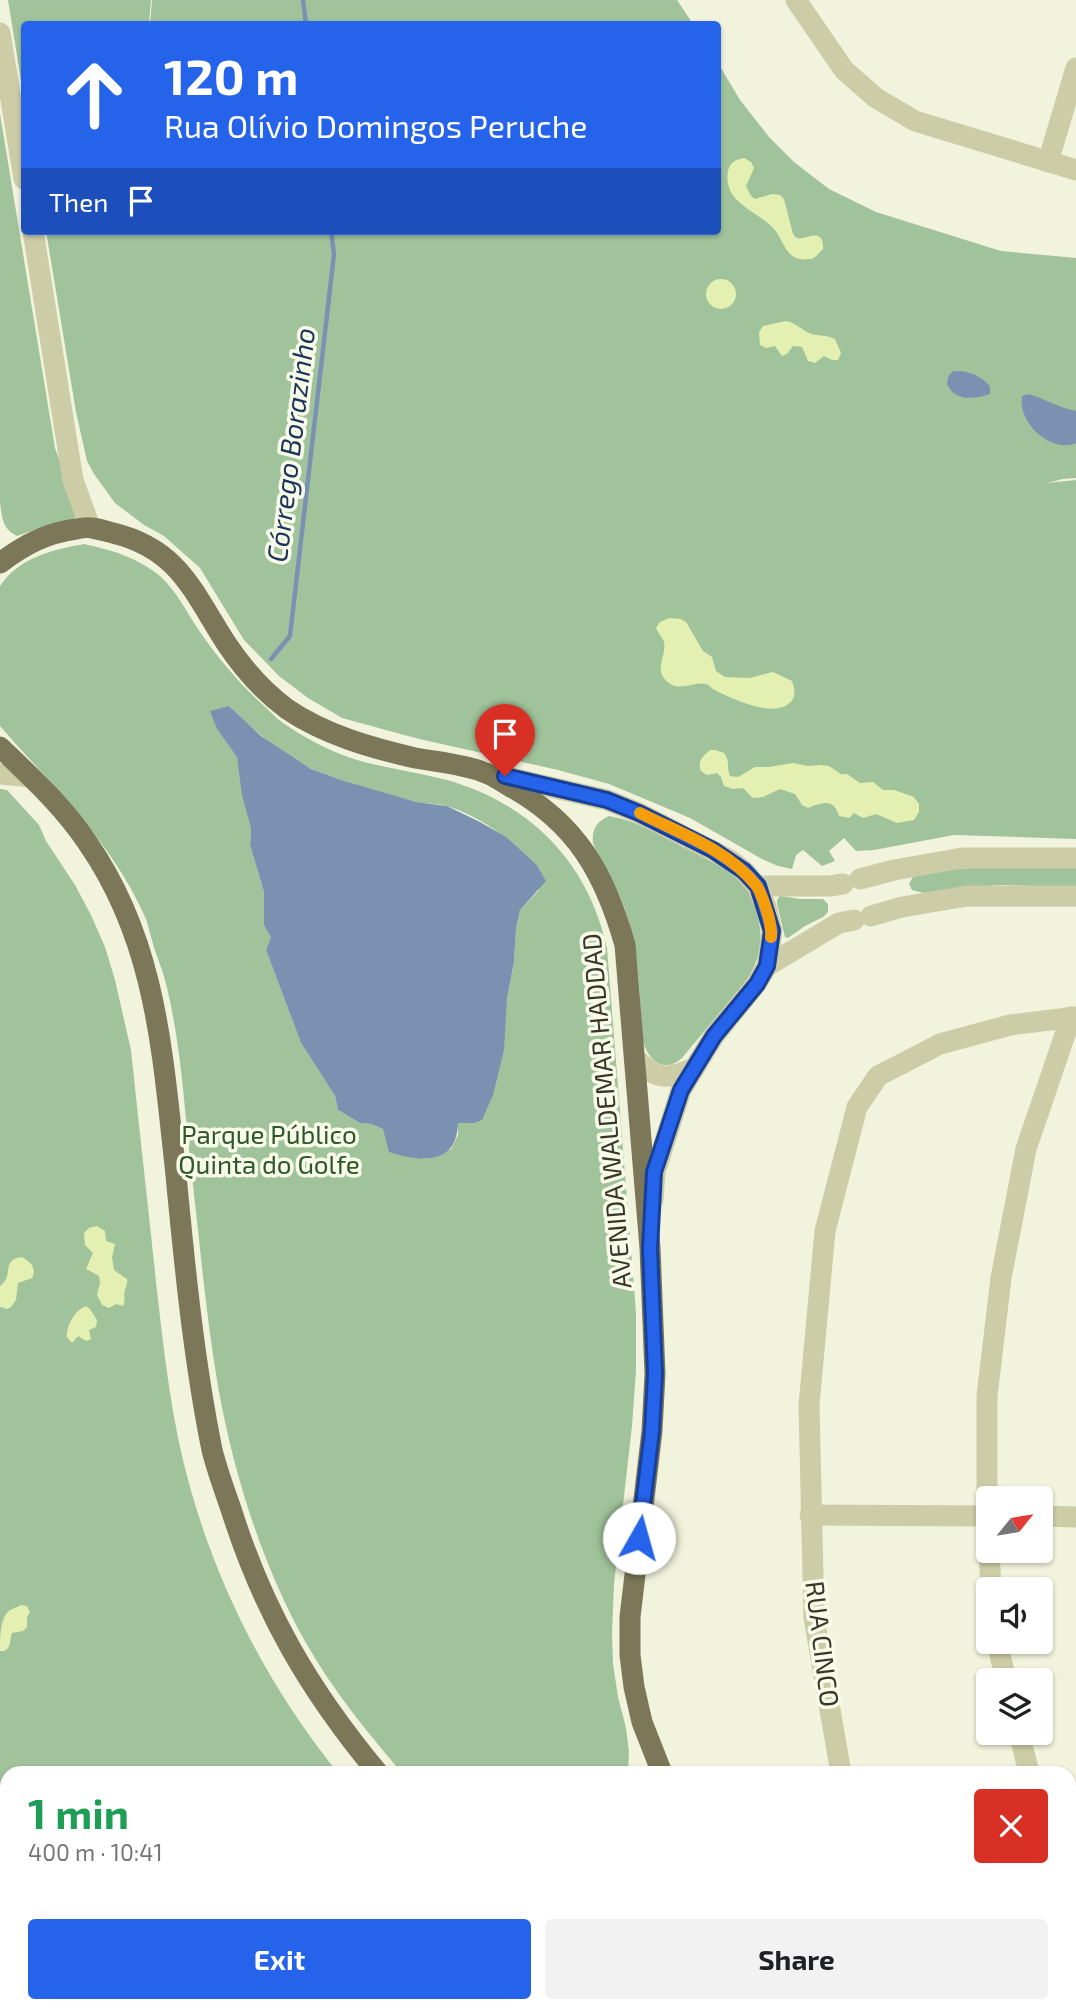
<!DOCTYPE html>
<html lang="en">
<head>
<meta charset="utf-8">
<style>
  :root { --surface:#fff; --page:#f2f2f2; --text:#202124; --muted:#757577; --accent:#2563eb }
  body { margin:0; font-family:"Exo 2",sans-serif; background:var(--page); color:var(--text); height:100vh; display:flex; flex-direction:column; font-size:26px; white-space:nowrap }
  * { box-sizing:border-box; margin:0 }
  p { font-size:23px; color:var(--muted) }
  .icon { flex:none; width:38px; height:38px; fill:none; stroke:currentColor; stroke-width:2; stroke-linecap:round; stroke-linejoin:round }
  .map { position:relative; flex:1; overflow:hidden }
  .details { position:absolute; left:0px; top:1766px; width:1076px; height:247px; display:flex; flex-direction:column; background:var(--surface); border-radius:21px 21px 0 0; box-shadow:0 2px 5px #0004 }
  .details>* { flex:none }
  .top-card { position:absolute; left:21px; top:21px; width:700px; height:214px; border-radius:7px; box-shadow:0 2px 5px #0004; background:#2563eb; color:#fff; overflow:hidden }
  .needle { width:46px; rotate:60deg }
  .tools { position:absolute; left:976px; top:1486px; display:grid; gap:14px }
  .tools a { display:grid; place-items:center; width:77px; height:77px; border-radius:7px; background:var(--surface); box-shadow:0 2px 5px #0004; font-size:35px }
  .pin { position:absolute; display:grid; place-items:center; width:60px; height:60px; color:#fff; margin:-72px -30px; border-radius:50% 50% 50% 0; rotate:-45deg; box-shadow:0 0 7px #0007 }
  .pin .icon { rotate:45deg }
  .me { position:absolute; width:77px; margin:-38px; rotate:7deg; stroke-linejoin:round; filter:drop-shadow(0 0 5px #0008) }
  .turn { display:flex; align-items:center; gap:24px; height:147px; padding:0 28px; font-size:32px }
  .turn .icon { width:91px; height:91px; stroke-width:2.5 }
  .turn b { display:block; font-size:49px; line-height:60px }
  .then { display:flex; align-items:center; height:66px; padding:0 28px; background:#0003; gap:14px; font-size:26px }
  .round { display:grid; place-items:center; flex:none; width:74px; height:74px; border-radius:7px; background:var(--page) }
  .head { display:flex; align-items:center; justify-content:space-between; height:119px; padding:0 28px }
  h1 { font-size:42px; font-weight:700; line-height:52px; color:#1e9e55 }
  .cta { display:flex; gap:14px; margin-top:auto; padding:14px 28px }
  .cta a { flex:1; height:80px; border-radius:7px; background:var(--accent); color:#fff; font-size:28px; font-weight:700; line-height:80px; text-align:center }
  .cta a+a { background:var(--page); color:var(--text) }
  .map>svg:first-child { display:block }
  .green { fill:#a0c39b; fill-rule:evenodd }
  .sand { fill:#e3f0b1 }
  .water { fill:#7a91b2 }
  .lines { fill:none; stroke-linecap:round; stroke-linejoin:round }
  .stream { stroke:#7a91b2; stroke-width:4.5 }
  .minor { stroke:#cccca7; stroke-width:21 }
  .major { stroke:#7b7758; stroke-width:21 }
  .route-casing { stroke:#184099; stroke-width:18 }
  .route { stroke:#2563eb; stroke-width:12 }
  .slow { stroke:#f59e0b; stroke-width:12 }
  .labels { text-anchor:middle; stroke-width:7; stroke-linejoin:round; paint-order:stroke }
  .street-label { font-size:26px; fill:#383628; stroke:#f9fbe9 }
  .park-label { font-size:26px; fill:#2e582b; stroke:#f9fbe9 }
  .water-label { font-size:28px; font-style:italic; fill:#1b345c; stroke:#f9fbe9 }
</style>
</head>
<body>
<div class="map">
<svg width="1076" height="2012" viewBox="0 0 1076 2012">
  <rect width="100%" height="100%" fill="#f2f3dc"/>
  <g class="green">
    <path d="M8,0H151L149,24H24V99Z"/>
    <path d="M152,0H677L693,24H150Z"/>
    <path d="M718,63L740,100L769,137L794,162L829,189L876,212L1001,251L1076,258V478L1063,479L1047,483L1076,480V839L954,835L874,850L856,851L844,838L829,851L835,861L822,866L803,850L796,855L792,869L778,866L762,859L690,818L609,784L558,770L419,739L342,718L308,698L279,676L244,640L200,568L164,536L144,525L115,503L94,474L87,461L76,412L46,231H718Z"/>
    <path d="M0,114L55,448L79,513L73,520L42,527L17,536C2,529 2,517 0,502Z"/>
    <path d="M84,544C112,550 139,558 161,577C177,592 186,611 198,629C217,657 238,682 263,705C270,711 276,718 283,723C308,740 335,754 364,762C392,769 420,773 447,780C531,804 588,862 607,948L636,1313V1371L632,1426L614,1584L612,1633L613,1664L618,1697L626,1728L629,1752L628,1773H402C367,1732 332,1689 306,1643C263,1567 235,1478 219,1392C206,1319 200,1243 191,1168C184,1106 181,1041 165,980C162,968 157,958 154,947C151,938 149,928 146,919C113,843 54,788 0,726V586C20,557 52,550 84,544ZM229,706C254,730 282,756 314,770C346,783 382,794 416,802C426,804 437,803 447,806C482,817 510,840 536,864L539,890L520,910L516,929L514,962L507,999L474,1123H458V1135L451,1149L428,1159L415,1157L387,1141L383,1129L371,1124L360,1123L338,1110L335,1096L301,1043L266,950L271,937L264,892L250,845L251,828L237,756L217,729Z"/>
    <path d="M0,789L7,790L39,825L46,841L75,885L91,915L105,947L115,980L131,1050C139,1127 148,1205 156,1282C164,1351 171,1420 190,1487C219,1591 270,1689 338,1773H7V1865L0,1856Z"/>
    <path d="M609,816C635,820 656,833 679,845C700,855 724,865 740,880C749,888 752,898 756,909C764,937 762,956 746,981L682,1058C664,1074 649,1061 643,1042C639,997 640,950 624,907C616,884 601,865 593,843C592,829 596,822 609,816Z"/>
    <path d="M980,867L1076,868V887L1002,885L966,887L924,893L912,890L909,884L914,875L936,871Z"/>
    <path d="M780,896L800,899H823L828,904V912L823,917L805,926L788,938L785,937L777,904V900Z"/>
    <path d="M96,2006H563L559,2012H99Z"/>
    <path d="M748,2006H1046L1066,2012H771Z"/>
  </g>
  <g class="sand">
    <path d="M744,158L751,162L754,168L746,186L751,196L755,199L772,194L780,195L784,199L793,234C794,235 795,237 797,238C804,241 824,225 823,249L814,258C783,266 786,238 770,225C752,209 723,201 728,171C730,162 735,160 744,158Z"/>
    <circle cx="721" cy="294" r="15"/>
    <path d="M786,321C797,323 802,331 812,334C820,336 827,335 835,339L841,353L838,360H832L824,356L815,363L808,361L802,347L793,346L787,354L782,356L775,346L766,348L760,345L759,332L763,326Z"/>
    <path d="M669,618L681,619L686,622L703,651L712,657L716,671L725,677L750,678L773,672L792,681C795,690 797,699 787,705C769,716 732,699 715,690C710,688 711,686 706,684C694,681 680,692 669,683C652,670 667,657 664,642C663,638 658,633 656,628L660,622Z"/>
    <path d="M710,750H715L724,753C731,763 726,768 730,776L738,777L755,767H769L793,763L808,766L822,765L829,766L841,774H847L860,783L873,782L883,790H894L914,797L919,804V812L914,820L897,823L876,814L863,818L854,813L849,818L839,816C834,798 822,802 808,808L802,805L795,794L780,789L763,797L753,798L743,788L733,789L724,786L721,777L717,773L707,775L701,771C697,761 703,756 710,750Z"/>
    <path d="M97,1226L105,1231L106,1241L115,1244L112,1258L114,1270L127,1279C128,1284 126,1285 125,1290C123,1296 126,1299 123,1306L116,1304L109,1308L102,1305L97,1295L100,1283L99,1276L86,1269L93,1253L85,1245L84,1233L89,1228Z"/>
    <path d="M22,1257C31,1262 37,1268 32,1278L18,1283L16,1300L11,1307L7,1309L0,1307V1286C15,1275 0,1260 22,1257Z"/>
    <path d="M86,1306L90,1309L97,1320L96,1327L89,1330L91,1339L86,1341L78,1336L73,1342H71L67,1337C66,1326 75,1310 86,1306Z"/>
    <path d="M21,1605L27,1606L30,1613L27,1617V1627L23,1631L12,1633C9,1641 12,1652 0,1651C0,1638 0,1617 10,1610C14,1608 18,1607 21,1605Z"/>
  </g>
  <g class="water">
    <path d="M953,371C968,370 980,375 990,386V394C974,399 955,402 947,384L948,377Z"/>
    <path d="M1029,394C1045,399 1059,408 1076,411V443C1051,454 1017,422 1022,396Z"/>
    <path d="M229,706L261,736L311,769L344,781L416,802L447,806L480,822L506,837L524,853L536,864L546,881L520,910L516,929L514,962L507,999L504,1050L493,1095L482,1120L474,1123H458C457,1166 420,1162 389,1152L383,1129L371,1124L360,1123L338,1110L335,1096L301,1043L266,950L271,937L264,925V892L250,845L251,828L242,795L237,757L217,729L210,711Z"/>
    <path d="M370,2006H507L504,2012H374Z"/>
  </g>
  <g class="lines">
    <g class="stream">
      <path d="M303,0L306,24"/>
      <path d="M271,659L290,636L334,254L331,231"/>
    </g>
    <g class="minor">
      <path d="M796,0L844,70L876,98L915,121L1076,170"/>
      <path d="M0,33L24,179"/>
      <path d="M1048,162L1076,68"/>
      <path d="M33,231L73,480L90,527"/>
      <path d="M490,773L607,800L639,813L730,860L744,871L757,886L766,907L772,931L767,966L756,984L714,1036L681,1090L655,1172L653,1200"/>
      <path d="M0,774L31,777"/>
      <path d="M860,879L894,870L962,858H1076"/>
      <path d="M757,886H830L843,884"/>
      <path d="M871,916L902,907L967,896H1076"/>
      <path d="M767,966L839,923L854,920"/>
      <path d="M635,1058C657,1080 664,1080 692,1069"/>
      <path d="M810,1515L989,1516"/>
      <path d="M1041,1516L1076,1517"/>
      <path d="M989,1549L987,1516V1396L1001,1278L1026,1149L1071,1017"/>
      <path d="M989,1550L991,1589"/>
      <path d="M997,1642L1006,1680"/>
      <path d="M1019,1732L1029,1773"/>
      <path d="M841,1773L814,1618L809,1405L825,1231L857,1107L878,1076L940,1044L1010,1025L1076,1017"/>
      <path d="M1069,1895L1076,1914"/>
      <path d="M1069,1963L1076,1965"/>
    </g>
    <g class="major">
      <path d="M0,563C24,545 46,533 76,529C81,528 87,527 92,528C99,529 106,531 113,533C179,549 193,592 226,643C242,667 264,692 287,709C325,735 372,748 415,758C437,762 462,764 483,772C493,775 502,782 511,787C577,824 605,874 625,945L650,1248L655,1374L652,1431L630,1617V1655L634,1687L642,1722L662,1773"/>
      <path d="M0,747C31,777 63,806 87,842C156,941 162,1050 175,1165C184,1259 193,1356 212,1450C217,1470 224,1489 231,1509C263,1611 309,1690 378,1773"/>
      <path d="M713,2006L734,2012"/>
      <path d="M1063,2006L1076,2009"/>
    </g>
  </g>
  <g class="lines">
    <defs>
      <path id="route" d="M505,776L607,800L639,813L713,850L744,871L758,886L772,931L767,966L757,984L714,1036L681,1090L654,1172L650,1248L655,1374L652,1431L639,1538"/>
    </defs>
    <use href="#route" class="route-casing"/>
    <use href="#route" class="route"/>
    <path class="slow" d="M640,813C679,833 728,850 756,885C762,893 765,906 768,915C770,923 772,929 771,937"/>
  </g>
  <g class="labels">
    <g class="street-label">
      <text transform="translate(607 1111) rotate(-95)" y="9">AVENIDA WALDEMAR HADDAD</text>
      <text transform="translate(822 1644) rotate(83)" y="9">RUA CINCO</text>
    </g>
    <g class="park-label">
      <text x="269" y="1144">Parque Público<tspan x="269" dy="30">Quinta do Golfe</tspan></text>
    </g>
    <g class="water-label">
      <text transform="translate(291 445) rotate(-83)" y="10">Córrego Borazinho</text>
    </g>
  </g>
</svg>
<div class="tools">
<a><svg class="needle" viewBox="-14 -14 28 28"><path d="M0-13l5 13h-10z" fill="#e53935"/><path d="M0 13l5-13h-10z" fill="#757577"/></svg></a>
<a><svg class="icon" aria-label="sound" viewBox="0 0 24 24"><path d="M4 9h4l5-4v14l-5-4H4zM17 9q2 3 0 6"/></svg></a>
<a><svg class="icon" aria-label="layers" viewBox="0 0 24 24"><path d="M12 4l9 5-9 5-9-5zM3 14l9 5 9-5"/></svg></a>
</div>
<div class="pin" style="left:505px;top:776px;background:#d93025"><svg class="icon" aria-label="arrive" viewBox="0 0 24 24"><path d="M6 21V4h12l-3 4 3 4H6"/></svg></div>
<svg class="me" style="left:639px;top:1538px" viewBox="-20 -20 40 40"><circle r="19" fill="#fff"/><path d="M0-13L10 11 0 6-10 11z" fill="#2563eb"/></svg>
<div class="top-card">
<div class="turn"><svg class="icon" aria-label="ahead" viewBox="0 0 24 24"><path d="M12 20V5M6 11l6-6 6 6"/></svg><div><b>120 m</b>Rua Olívio Domingos Peruche</div></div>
<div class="then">Then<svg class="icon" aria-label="arrive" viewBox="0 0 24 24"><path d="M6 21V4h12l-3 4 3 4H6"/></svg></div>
</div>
<section class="details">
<div class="head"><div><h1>1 min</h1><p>400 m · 10:41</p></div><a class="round" style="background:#d93025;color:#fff"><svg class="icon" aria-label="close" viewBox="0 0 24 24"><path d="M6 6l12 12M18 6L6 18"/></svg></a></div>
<div class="cta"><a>Exit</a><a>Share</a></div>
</section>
</div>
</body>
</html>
